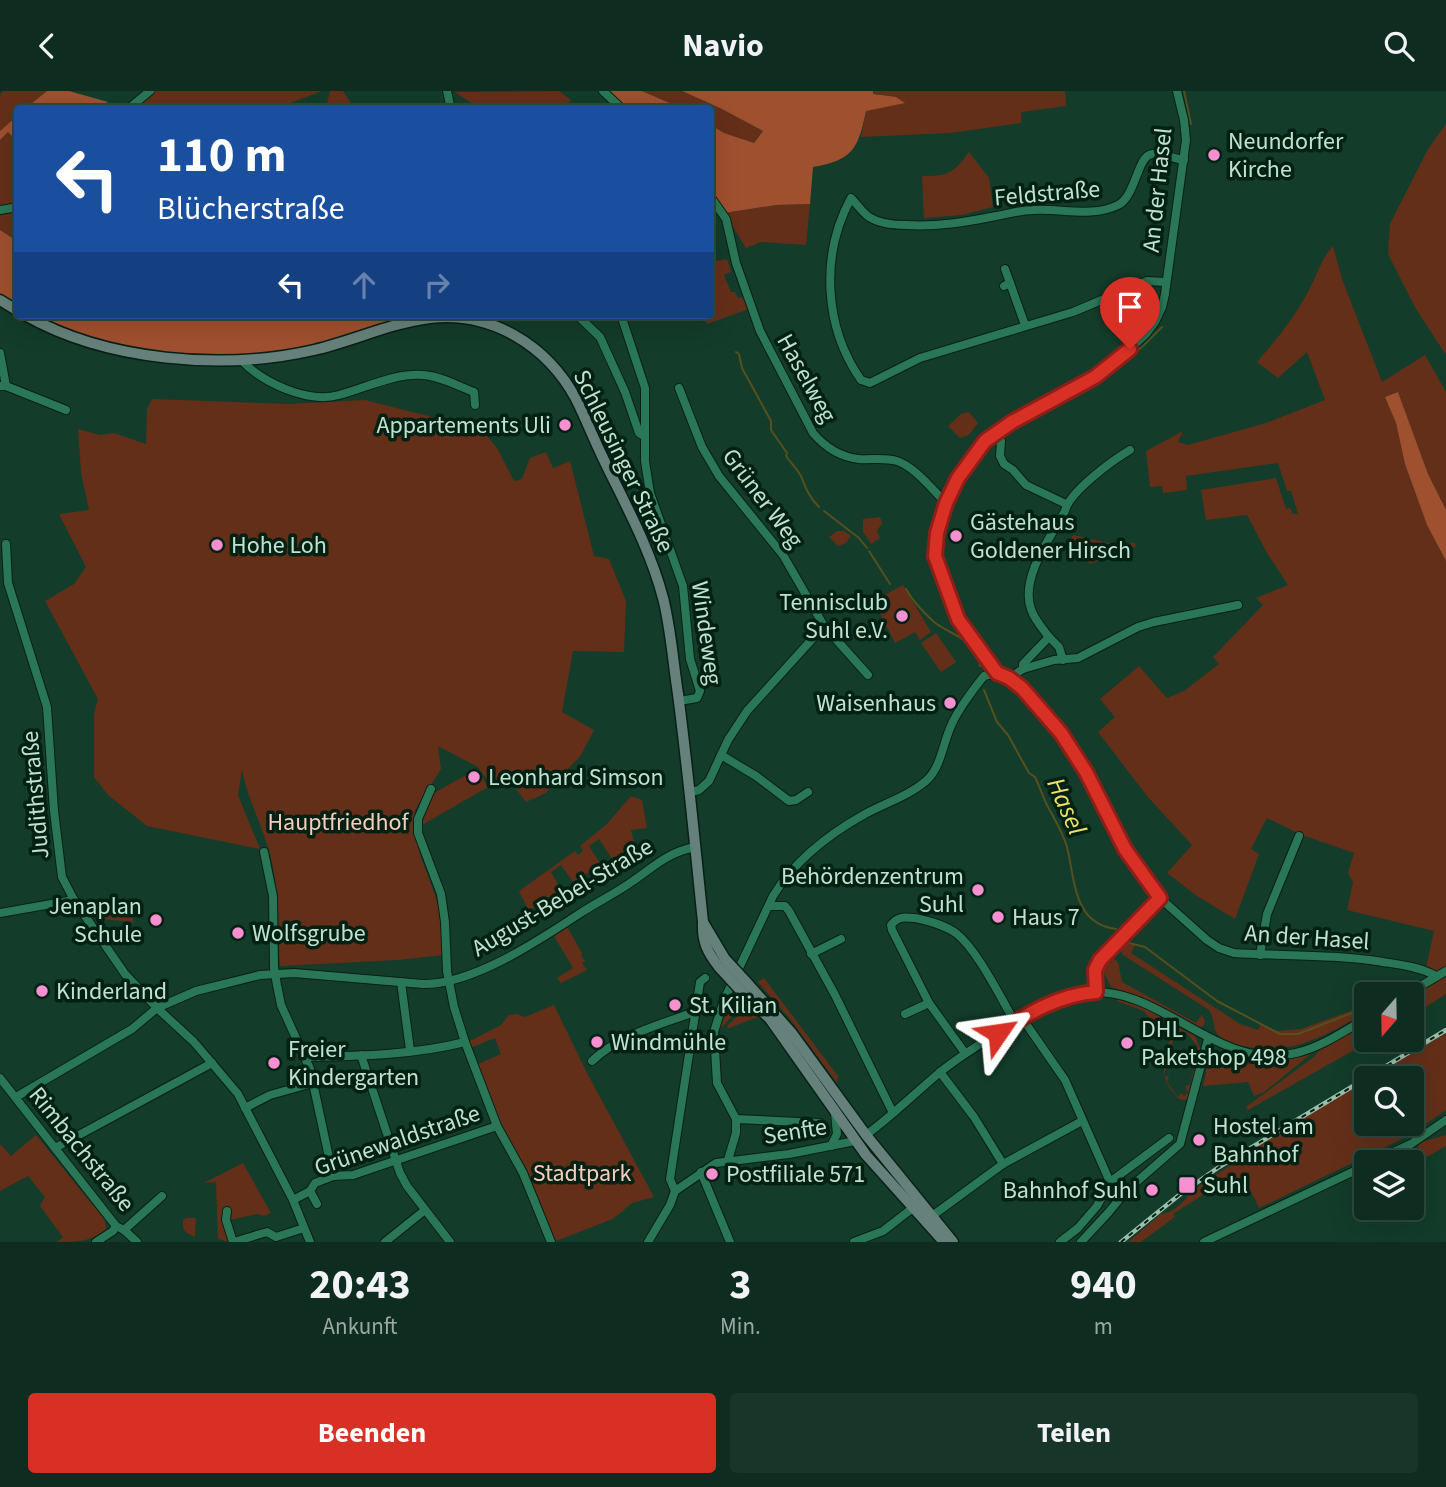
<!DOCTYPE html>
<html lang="de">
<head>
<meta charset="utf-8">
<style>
  :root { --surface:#0e2d20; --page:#173529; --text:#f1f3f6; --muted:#9ba8a5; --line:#2e493e; --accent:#d93025 }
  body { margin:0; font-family:"Source Sans 3",sans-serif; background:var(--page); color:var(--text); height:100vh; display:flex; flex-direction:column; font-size:26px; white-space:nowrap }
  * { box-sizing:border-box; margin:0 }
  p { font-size:23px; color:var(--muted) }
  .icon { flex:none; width:38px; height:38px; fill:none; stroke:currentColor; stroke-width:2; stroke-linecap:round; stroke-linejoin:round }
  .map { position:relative; height:1151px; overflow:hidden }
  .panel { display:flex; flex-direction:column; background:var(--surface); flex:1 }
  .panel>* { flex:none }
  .hud { position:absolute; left:14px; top:14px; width:700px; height:214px; border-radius:7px; box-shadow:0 7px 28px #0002,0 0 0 2px var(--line); background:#1a4fa0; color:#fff; overflow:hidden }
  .needle { width:46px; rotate:200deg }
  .buttons { position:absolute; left:1354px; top:891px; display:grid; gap:14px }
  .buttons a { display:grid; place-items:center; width:70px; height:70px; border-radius:7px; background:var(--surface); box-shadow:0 7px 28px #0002,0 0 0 2px var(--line); font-size:35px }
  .pin { position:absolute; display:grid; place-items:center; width:60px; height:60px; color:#fff; margin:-72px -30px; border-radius:50% 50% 50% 0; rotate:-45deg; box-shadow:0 0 7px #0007 }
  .pin .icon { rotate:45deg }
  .me { position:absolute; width:77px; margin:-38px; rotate:58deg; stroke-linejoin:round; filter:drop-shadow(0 0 5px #0008) }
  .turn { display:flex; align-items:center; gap:24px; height:147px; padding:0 28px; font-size:32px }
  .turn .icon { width:91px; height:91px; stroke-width:2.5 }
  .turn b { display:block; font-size:49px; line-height:60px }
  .lanes { display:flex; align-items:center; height:66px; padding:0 28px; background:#0003; justify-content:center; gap:35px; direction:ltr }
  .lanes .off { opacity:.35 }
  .eta { display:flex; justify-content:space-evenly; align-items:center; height:119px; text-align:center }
  .eta b { font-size:42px; font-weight:700; line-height:49px }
  .action { display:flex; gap:14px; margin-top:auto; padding:14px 28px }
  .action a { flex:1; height:80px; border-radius:7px; background:var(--accent); color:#fff; font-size:28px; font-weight:700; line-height:80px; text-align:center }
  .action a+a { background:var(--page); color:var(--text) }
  header { display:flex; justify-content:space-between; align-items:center; height:91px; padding:0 28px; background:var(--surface); font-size:32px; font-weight:700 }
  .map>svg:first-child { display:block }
  .green { fill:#642f19 }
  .forest { fill:#9f502f }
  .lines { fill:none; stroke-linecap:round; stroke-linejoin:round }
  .stream { stroke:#56501f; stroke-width:2 }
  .street-casing { stroke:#082016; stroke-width:10 }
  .secondary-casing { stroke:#082016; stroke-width:13 }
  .street { stroke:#297756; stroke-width:8 }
  .secondary { stroke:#66817b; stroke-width:10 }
  .rail-casing { stroke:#99bfac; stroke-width:4.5 }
  .rail { stroke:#022114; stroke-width:2; stroke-dasharray:5; stroke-linecap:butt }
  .secondary-bridge-casing { stroke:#082016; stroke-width:13; stroke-linecap:butt }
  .secondary-bridge { stroke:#66817b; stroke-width:10 }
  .route-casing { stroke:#8d1f18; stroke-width:18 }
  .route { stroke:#d93025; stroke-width:12 }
  .poi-dot { fill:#f690d1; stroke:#022114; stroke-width:2.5 }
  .labels { text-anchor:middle; stroke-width:7; stroke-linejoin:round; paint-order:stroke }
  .poi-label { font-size:24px; fill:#bee2cf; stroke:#022114; text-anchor:start }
  .street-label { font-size:24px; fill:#bee2cf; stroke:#022114 }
  .park-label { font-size:24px; fill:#faccba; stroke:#022114 }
  .water-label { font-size:26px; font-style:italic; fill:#f1e265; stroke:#022114 }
</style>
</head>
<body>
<header><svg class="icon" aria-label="back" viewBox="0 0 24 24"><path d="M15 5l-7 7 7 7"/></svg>Navio<svg class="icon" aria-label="search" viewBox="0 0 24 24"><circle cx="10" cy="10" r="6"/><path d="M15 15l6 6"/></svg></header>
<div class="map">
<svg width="1446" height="1151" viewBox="0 0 1446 1151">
  <rect width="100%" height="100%" fill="#133c2a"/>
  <g class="green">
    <path d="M3,0H47L26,17L18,18L17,25L0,40V4Z"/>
    <path d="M150,0H322L278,17L128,18Z"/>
    <path d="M330,0H343L354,17H326Z"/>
    <path d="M559,0L571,9L564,17H478L455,1Z"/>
    <path d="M642,0H682L722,18L763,40L754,52L724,42L711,34L710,18L681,17Z"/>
    <path d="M873,0H1065L1066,15L1021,21V32L950,42L861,46L866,20L879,3H873Z"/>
    <path d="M1446,33V264L1416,218L1388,163L1390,133L1428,58Z"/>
    <path d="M8,41L17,50V150L0,139V49Z"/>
    <path d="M969,61L989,87L993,116L962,124L924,127L922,85C948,85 953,83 969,61Z"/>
    <path d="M810,113L806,154L761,151L746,157L724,122L776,114Z"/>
    <path d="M1333,155L1342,188L1382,291L1425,264L1446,301V419L1428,383L1398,301L1385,306L1396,332L1405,373L1427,434L1446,470V903L1412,925V903L1436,885L1426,876L1434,840L1347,819L1353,791L1348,782L1354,762L1302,744L1267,727L1251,758L1259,763L1235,828L1197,805L1167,782L1192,754L1147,705L1098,641L1115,626L1100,608L1139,575L1167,607L1184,600L1219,573L1213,566L1263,514L1256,507L1288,494L1267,462L1247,424L1206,429L1201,399L1276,387L1286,418L1290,417L1293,423H1298L1291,400H1287L1278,372L1186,385L1187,399L1163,402L1162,395L1150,396L1146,360L1183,340L1178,351L1188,354L1266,332L1325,309L1307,261L1278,287L1257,271C1277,248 1295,226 1309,199C1317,184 1321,168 1333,155Z"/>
    <path d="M727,168L731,181L724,184L731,201H735L738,207L744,206L749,218L707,233L703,224H710L711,171Z"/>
    <path d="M152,308L288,313L365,309L436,327H472L497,357L514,390L522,388L530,367L546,361L553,377L570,370L594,465L609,468L626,510L624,561L573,560L562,621L594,639L581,664L546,702L526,711L507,686L492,696L478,676L438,655L441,678L415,719L413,735L420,764L435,804L441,826L443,864L398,869L280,875C278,839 279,802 271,767C264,737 248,710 242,679L238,704L260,758L147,735L108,704L94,686V623L98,608L45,510L74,493L86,476L59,423L89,419L81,382L78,338L100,344L114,342L146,353L147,318Z"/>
    <path d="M969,321L978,332L969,344L960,347L948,335L961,323Z"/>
    <path d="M880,426L882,432L877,440L880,447L871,453L863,441V428Z"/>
    <path d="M837,440H844L851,445L846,452L838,455L829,446Z"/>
    <path d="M1073,444L1108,452H1135L1136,455L1090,473L1070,450Z"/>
    <path d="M903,494L931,541L920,549L915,541L895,552L874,510Z"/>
    <path d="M936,542L956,571L941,581L921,552Z"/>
    <path d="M477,678L488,696L422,734L421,729L434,702Z"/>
    <path d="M631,705L642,709L647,737L631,739L635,756L613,769L599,748L589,755L601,774L573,791L561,774L551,781L561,799L529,820L519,800L575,760L578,764L583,760L580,755L607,733Z"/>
    <path d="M105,811L134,814L133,831L103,828Z"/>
    <path d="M567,836L582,862L581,865L585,870L582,872L587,879L561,892L557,887L573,877L554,845Z"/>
    <path d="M1125,849L1135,854L1131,862L1240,933L1258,939L1261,933L1278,940L1301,938L1367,914V921C1326,944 1291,966 1243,955C1235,953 1223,950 1218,944C1212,937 1215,927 1209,919L1123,864L1120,859V853Z"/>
    <path d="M1113,867L1118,871L1122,891L1196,932L1202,924L1205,930L1203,935L1197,937L1145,908L1111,896L1103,880L1105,868L1107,871L1111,872Z"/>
    <path d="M764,887L838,985L837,992L790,928L758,891Z"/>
    <path d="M732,901L745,912L717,941L720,927Z"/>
    <path d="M1118,908L1147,918L1161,926L1166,932L1164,942L1162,943L1144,920L1117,910Z"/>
    <path d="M554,914L587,982L654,1106L632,1112L613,1128L553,1151L498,1034L476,974L501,963L495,947L470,957L468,951L501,934L509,924L517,923L525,926Z"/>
    <path d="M749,914L760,925L727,938L728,934Z"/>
    <path d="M1367,927V948L1372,949L1248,1019L1246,1016L1315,965L1327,950Z"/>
    <path d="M1180,937L1195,945L1201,959L1199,962L1196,961L1198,956L1186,941L1183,945L1179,941L1175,943L1178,948L1173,949L1164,986L1169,985L1167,991L1178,1006L1181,1002L1184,1005L1188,1002L1185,995L1190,994L1195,973L1191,971H1197L1189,1007L1185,1009C1178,1009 1177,1006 1172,1000C1157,981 1167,963 1172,941Z"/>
    <path d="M1446,942V1019L1410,1044L1259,1117L1255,1108L1247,1096L1236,1095L1231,1089L1222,1095L1220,1093L1173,1123L1175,1126L1141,1151H1128L1161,1123C1171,1123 1181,1113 1188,1106L1186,1104L1241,1067L1240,1065L1367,989V1032H1412V987H1370Z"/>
    <path d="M1217,962L1273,970L1292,968L1312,962L1264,1001L1254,1005L1248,991L1203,995L1208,971Z"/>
    <path d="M36,1044L105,1129L106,1138C92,1151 75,1151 57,1151L63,1146L40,1115L45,1106L28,1085L0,1100V1053L11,1065Z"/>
    <path d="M1446,1044V1055L1423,1068L1418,1055L1421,1051Z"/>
    <path d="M243,1072L271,1122L264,1125L257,1123L225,1130L229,1151L218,1148L216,1091L204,1092Z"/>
    <path d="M186,1127H196L195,1146C186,1142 182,1140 183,1129Z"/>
  </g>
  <g class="forest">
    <path d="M47,0H69L108,11L98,17H26Z"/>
    <path d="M606,0H642L681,17H625Z"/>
    <path d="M682,0H873V3L896,6L905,12L866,20C858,58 853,69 813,76L810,113L776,114L724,122L711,102V34L724,42L754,52L763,40L722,18Z"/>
    <path d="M17,25V50L8,41L0,49V40Z"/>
    <path d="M0,139L17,150V220L0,209Z"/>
    <path d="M25,224H486L483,231L448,226L261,267L126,260Z"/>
    <path d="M1398,301L1428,383L1446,419V470L1427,434L1405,373L1396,332L1385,306Z"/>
  </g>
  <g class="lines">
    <g class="stream">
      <path d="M1184,0L1191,33"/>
      <path d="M736,261L739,263L742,277L771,330V339L787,362L786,365C791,372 797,378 801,385C806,398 809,406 819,416"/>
      <path d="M1015,336L1099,292L1143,255L1162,236"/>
      <path d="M824,420L859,447L867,457"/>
      <path d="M949,423C959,396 973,371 994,350"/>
      <path d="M869,460L890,493"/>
      <path d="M906,498C913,511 923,521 934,531C952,545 979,549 980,575"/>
      <path d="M984,599L997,631L1008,644L1029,682L1035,686C1040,696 1043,707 1048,716C1055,729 1063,742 1067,756C1075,788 1073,833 1116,838"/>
      <path d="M1129,852L1145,856L1217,910L1280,943H1298L1367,916"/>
      <path d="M1396,903H1397"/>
    </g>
    <defs>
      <g id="street">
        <path d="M447,0L451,18"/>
        <path d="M603,0L622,18"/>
        <path d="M1177,0L1184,29L1186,49L1165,203L1162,216L1155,231L1146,243L1130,258L1081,295L996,341L973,364L946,412L937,442L935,465L958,528L997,582L1009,587L1022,597L1061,642L1086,681L1125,758L1147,790L1160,807L1207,849L1219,857L1234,862C1284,865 1334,863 1383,871C1402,874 1420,876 1436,885"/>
        <path d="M128,18L150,0"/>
        <path d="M710,105L726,128L736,172L760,240L813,342C825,356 840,366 859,368C871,369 884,366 897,370C915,376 932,398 946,412"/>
        <path d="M0,119L18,116"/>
        <path d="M1005,178L1010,192"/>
        <path d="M1166,191L1147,190L1073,221L920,267L870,292L861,289C824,236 820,164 851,107C857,113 862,121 869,126C880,133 894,134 906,134C937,136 966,131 996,125C1008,123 1021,119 1033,119C1061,117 1092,127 1118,114C1136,105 1137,65 1152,63C1161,61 1174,68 1184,69"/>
        <path d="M1004,195L1010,192L1025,234"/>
        <path d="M577,224L600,246L625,301L639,342L644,345"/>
        <path d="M621,224L645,297V370L650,402L683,495L690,568L700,600L697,607L679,610"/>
        <path d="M0,262L6,295"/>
        <path d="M241,269C262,291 307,313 339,304C366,297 394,282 423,284C440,285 458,295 474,301L475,314"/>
        <path d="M0,295H6L66,319"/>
        <path d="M679,297L702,356L719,385L783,464L824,535L747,620L728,649L709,690L699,699L691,701"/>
        <path d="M996,341L1001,350L1000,365L1004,373L1013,379L1026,394L1066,413"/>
        <path d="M6,453L8,492L47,616L54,720L62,786L74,809L125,883L157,917L194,951L238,1003L293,1109L310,1151"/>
        <path d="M824,535L868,584"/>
        <path d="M1049,546C1043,538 1034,528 1031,518C1020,487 1050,447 1065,420C1069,401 1113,369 1130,359"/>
        <path d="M1023,578V573L1049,546L1059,556L1063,569"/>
        <path d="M1009,587L1023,578L1054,569L1078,567L1138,536L1154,531L1238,514"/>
        <path d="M721,664L756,685L789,710L796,709L808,701"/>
        <path d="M431,698L418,728V742L441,803L445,831L447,880L454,916L465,951L497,1035L523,1082L551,1151"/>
        <path d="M264,761L273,805L274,877L277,894L281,914L310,978L333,1085"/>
        <path d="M770,815H785L789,820L835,904L893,1022"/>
        <path d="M0,822L74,809"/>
        <path d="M811,863L841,848"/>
        <path d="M1260,864L1267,823L1299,745"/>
        <path d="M401,891L410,959"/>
        <path d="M1095,901V879L1100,869L1160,807"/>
        <path d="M1407,903L1446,880"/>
        <path d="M905,923L929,912"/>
        <path d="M1022,927L1065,989L1110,1091"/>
        <path d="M965,962L929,912L892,839L891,834C898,825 905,826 915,827C929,830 946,834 957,843C978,860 1000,906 1015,931"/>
        <path d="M361,964L400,1082L407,1095L450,1151"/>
        <path d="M307,966C359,965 414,964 465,951"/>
        <path d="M592,970C619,944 660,934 694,921"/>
        <path d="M940,981L974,1026L1003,1073"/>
        <path d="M0,987L116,1135L124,1139L137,1151"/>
        <path d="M16,1006L132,938L157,917L196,900L260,884L294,882L423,893C472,894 538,850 579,823C596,812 614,803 630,792C654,776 667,761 696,756"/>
        <path d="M245,1017L270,1004L313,992"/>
        <path d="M736,1028L820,1032L825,1038"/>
        <path d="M866,1044C892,1025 914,1003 939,982C961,964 985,950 1009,935C1032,920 1054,907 1081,902C1160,890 1215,982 1296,962C1322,956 1344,940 1367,927"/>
        <path d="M831,1055L837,1043L835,1022"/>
        <path d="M55,1057L212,972"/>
        <path d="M728,1069L736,1042V1028L717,992L714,941L724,909L773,805C795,769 829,743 865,723C885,712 909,705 927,689C941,676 943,652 951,635C958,618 972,600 984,585L997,582"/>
        <path d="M1372,1071L1411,1053L1446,1029"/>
        <path d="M701,1081L730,1151"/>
        <path d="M310,1100L315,1092L333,1085L353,1084L497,1035"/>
        <path d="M675,1100L716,1072L789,1063L855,1050"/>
        <path d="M293,1109L310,1100L317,1113"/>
        <path d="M227,1120L226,1129L233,1151"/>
        <path d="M932,1125L1003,1073L1082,1030"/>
        <path d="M124,1139L162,1105"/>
        <path d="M96,1151L113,1140L116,1135"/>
        <path d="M234,1151L267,1141L276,1146L304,1137"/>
        <path d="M385,1151L425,1119"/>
        <path d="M648,1151L670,1114L675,1100L670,1088L700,891L705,887"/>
        <path d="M854,1151L883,1140L914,1116"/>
        <path d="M1060,1151L1078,1137L1097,1115L1110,1091L1169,1047"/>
        <path d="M1081,1151L1108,1122L1126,1100L1180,1053L1208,948"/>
        <path d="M1204,1151L1367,1074"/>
      </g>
      <g id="secondary">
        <path d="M0,209L18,220"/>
        <path d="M25,224C106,270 223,280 314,259C353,250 390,232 430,227C491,220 547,254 576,308C585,326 593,346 602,365C624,411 650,457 663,507C671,538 673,571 678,603C688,679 695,754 703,831C702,850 707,861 719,876"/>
        <path d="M703,831L725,868"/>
        <path d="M749,894L791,941L866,1044L953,1151"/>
        <path d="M742,901L770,928L866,1064L944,1151"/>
      </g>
    </defs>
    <use href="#street" class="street-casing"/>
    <use href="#secondary" class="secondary-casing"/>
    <use href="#street" class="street"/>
    <use href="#secondary" class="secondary"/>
    <defs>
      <path id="rail" d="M1121,1151L1178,1105L1219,1076L1446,939"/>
    </defs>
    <use href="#rail" class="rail-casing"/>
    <use href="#rail" class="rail"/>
    <defs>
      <g id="secondary-bridge">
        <path d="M725,868L749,894"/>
        <path d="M719,876L742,901"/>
      </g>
    </defs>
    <use href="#secondary-bridge" class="secondary-bridge-casing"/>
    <use href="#secondary-bridge" class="secondary-bridge"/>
  </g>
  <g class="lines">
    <defs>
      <path id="route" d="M998,942C1029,922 1058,904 1096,901L1095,879L1100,869L1160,807L1125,758L1086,681L1061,642L1022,597L1009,587L997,582L958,528L935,465L937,442L946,412L958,387L985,350L1012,331L1095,286L1130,258"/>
    </defs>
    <use href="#route" class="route-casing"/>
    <use href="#route" class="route"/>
  </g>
  <g class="poi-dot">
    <circle cx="1214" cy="64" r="7"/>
    <circle cx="565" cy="334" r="7"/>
    <circle cx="956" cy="445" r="7"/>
    <circle cx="217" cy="454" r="7"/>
    <circle cx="902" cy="525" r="7"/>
    <circle cx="950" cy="612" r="7"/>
    <circle cx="474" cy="686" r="7"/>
    <circle cx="978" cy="799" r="7"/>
    <circle cx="998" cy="826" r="7"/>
    <circle cx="156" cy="829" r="7"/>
    <circle cx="238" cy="842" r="7"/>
    <circle cx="42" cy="900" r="7"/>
    <circle cx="675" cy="914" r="7"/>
    <circle cx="597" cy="951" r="7"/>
    <circle cx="1127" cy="952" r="7"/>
    <circle cx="274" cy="972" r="7"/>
    <circle cx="1199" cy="1049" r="7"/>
    <circle cx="712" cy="1083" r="7"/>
    <rect x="1178" y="1085" width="18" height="18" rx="3.5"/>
    <circle cx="1152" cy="1099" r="7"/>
  </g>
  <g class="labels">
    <g class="poi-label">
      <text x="1228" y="58">Neundorfer<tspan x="1228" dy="28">Kirche</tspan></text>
      <text x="551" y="342" text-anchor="end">Appartements Uli</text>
      <text x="970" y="439">Gästehaus<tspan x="970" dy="28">Goldener Hirsch</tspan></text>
      <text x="231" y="462">Hohe Loh</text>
      <text x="888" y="519" text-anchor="end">Tennisclub<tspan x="888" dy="28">Suhl e.V.</tspan></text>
      <text x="936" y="620" text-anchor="end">Waisenhaus</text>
      <text x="488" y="694">Leonhard Simson</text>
      <text x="964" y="793" text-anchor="end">Behördenzentrum<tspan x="964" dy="28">Suhl</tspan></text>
      <text x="142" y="823" text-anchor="end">Jenaplan<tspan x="142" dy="28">Schule</tspan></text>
      <text x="1012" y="834">Haus 7</text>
      <text x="252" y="850">Wolfsgrube</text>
      <text x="56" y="908">Kinderland</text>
      <text x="689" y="922">St. Kilian</text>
      <text x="1141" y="946">DHL<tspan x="1141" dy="28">Paketshop 498</tspan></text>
      <text x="611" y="959">Windmühle</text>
      <text x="288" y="966">Freier<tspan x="288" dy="28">Kindergarten</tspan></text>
      <text x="1213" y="1043">Hostel am<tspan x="1213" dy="28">Bahnhof</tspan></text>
      <text x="726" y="1091">Postfiliale 571</text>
      <text x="1203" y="1102">Suhl</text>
      <text x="1138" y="1107" text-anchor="end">Bahnhof Suhl</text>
    </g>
    <g class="street-label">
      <text transform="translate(1157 99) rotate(-84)" y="8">An der Hasel</text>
      <text transform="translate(1047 102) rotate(-5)" y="8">Feldstraße</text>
      <text transform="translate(807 287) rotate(61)" y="8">Haselweg</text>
      <text transform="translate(624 370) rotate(64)" y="8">Schleusinger Straße</text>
      <text transform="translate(763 407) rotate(53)" y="8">Grüner Weg</text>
      <text transform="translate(707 542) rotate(82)" y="8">Windeweg</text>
      <text transform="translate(35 704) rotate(-95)" y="8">Judithstraße</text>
      <text transform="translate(562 806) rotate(-31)" y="8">August-Bebel-Straße</text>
      <text transform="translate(1307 846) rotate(4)" y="8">An der Hasel</text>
      <text transform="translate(795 1040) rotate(-9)" y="8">Senfte</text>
      <text transform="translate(397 1049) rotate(-19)" y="8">Grünewaldstraße</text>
      <text transform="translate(82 1058) rotate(51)" y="8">Rimbachstraße</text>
    </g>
    <g class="park-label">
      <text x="338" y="739">Hauptfriedhof</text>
      <text x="582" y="1090">Stadtpark</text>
    </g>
    <g class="water-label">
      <text transform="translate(1067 715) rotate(66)" y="9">Hasel</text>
    </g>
  </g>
</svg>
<div class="buttons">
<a><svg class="needle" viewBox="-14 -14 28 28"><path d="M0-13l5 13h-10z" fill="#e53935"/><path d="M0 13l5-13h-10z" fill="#9ba8a5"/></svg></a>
<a><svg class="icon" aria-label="search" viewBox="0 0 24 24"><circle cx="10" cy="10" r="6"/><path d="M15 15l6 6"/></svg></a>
<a><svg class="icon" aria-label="layers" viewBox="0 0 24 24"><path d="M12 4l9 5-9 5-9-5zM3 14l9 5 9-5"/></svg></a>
</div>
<div class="pin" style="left:1130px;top:258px;background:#d93025"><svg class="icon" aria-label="arrive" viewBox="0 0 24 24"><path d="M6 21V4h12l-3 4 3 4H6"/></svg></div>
<svg class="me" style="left:998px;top:942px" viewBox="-20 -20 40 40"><path d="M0-17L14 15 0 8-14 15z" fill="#d93025" stroke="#fff" stroke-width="4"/></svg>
<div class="hud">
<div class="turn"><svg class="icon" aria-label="left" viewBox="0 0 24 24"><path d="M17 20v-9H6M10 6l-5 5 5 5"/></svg><div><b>110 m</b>Blücherstraße</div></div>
<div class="lanes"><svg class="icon" aria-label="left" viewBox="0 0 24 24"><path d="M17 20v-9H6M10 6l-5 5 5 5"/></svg><svg class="icon off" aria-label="ahead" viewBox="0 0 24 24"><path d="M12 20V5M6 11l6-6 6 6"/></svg><svg class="icon off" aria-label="right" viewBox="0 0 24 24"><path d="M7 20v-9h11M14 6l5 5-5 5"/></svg></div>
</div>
</div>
<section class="panel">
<div class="eta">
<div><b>20:43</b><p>Ankunft</p></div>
<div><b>3</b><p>Min.</p></div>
<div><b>940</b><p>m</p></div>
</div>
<div class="action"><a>Beenden</a><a>Teilen</a></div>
</section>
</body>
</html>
